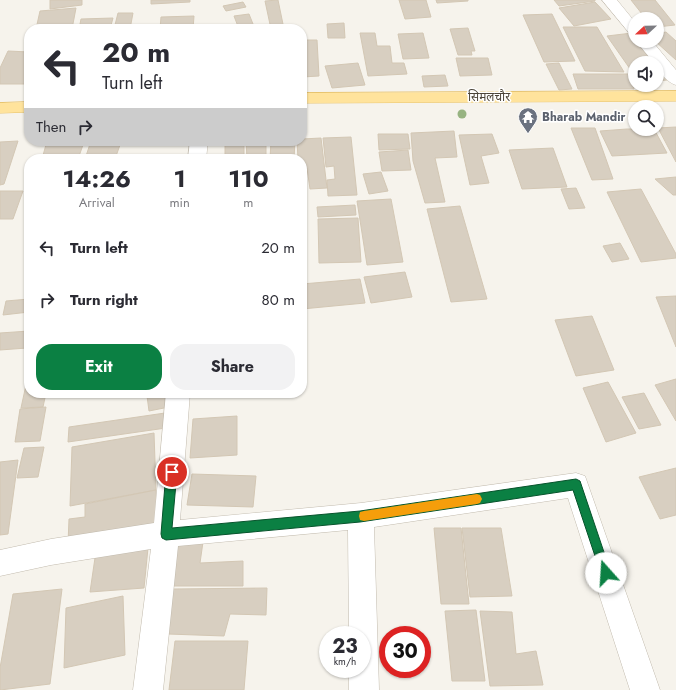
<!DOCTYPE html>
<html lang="en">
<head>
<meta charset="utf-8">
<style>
  :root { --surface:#fff; --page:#f2f2f3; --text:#2b2b33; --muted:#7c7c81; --accent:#0b8043 }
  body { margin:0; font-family:Jost,"Noto Sans Devanagari",sans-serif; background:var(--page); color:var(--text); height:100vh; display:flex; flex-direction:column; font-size:15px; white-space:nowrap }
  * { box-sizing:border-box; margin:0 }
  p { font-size:13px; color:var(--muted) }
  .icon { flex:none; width:22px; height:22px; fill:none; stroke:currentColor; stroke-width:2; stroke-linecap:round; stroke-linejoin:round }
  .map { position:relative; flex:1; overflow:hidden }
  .side { position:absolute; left:24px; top:154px; width:283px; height:244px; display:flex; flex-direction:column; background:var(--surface); border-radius:16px; box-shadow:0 1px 3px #0004 }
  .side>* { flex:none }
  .guide { position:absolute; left:24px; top:24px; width:283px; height:122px; border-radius:16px; box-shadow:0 1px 3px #0004; background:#fff; color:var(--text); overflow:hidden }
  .needle { width:26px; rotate:248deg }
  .buttons { position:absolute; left:628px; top:12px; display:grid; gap:8px }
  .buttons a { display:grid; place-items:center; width:36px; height:36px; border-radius:50%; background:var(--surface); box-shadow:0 1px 3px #0004; font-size:20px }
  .speed { position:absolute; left:319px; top:626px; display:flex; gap:8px; font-size:20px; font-weight:700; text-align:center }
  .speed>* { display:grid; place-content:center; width:52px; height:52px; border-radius:50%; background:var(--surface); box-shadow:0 1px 3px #0004; line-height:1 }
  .speed small { font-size:10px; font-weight:400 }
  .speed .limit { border:6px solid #d22; background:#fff; color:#111 }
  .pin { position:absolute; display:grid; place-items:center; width:34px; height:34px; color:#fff; margin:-17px; border:2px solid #fff; border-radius:50%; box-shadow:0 1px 4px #0007 }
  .me { position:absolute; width:44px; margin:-22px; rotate:341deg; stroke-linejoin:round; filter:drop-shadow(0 0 3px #0008) }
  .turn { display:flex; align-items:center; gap:14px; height:84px; padding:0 12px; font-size:18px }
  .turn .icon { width:52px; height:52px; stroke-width:2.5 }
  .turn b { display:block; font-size:28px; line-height:34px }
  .then { display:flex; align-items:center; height:38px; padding:0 12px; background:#0003; gap:8px; font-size:15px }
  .eta { display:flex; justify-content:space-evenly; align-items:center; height:68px; text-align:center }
  .eta b { font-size:24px; font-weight:700; line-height:28px }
  .action { display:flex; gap:8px; margin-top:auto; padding:8px 12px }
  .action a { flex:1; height:46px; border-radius:16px; background:var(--accent); color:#fff; font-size:16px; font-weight:700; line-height:46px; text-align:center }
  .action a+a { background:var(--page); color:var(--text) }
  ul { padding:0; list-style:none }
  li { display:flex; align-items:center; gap:12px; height:52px; padding:0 12px }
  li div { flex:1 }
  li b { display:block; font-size:15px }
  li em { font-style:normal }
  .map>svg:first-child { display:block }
  .building { fill:#d8cfc1; stroke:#d3c7b4 }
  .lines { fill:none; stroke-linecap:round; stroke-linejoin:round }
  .minor-casing { stroke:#c2bbae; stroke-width:1 }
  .major-casing { stroke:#e6c16a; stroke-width:1 }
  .minor { fill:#fff; fill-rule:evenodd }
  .major { fill:#ffe39c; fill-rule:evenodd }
  .tree { fill:#97b381 }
  .route { fill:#0b8043; stroke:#07532c }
  .slow { fill:#f59e0b }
  .labels { text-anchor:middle; stroke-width:3; stroke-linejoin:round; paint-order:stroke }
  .far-street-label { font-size:12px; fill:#4b4439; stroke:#fff }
  .far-worship-label { font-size:12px; font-weight:bold; fill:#5b616d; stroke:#fff; text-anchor:start }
</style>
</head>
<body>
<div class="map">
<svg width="676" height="690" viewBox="0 0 676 690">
  <rect width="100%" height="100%" fill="#f6f3ec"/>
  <g class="building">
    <path d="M50,0H82V5L50,9Z"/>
    <path d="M151,0H190V2L151,4Z"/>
    <path d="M278,0L284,29H271L265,1Z"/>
    <path d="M399,0H426L431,17L405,19Z"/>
    <path d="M436,0H468V1L437,3Z"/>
    <path d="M554,0H595V1L559,6Z"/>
    <path d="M631,0H655L675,25L657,27V19H646Z"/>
    <path d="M243,2L246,7L226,11L223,6Z"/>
    <path d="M595,2L611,19L574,26L559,8Z"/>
    <path d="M76,8L72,29H36L40,11Z"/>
    <path d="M118,13H133L130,29H114Z"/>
    <path d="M249,14L255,29H239L234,16Z"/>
    <path d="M552,14L575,61L544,62L523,15Z"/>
    <path d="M194,16L193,29H160L161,17Z"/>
    <path d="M113,18L110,29H79L81,19Z"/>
    <path d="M344,23L345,38H328L327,24Z"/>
    <path d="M563,27H597L624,72L585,71Z"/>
    <path d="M468,28L475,51H471L472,55H458L450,29Z"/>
    <path d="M666,32L676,41V60L655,41H657V34Z"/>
    <path d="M360,33H375L377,46H390L392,63H404L407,74L368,76Z"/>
    <path d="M423,33L429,58L403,59L398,34Z"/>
    <path d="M632,33L635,37V41H638L654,63H635V76L607,36Z"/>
    <path d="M302,40H317L319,76L302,77Z"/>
    <path d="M8,51L29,52V84H0V68Z"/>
    <path d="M456,58H488L492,75L460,76Z"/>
    <path d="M358,63L365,85L332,88L325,66Z"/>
    <path d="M559,63L572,89L559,90L546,64Z"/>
    <path d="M657,66L667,80L657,81Z"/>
    <path d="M573,74H629L634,89H578Z"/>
    <path d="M445,75L448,86L424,87L422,76Z"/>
    <path d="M676,127V162L658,128Z"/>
    <path d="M571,128H595L613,179L592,180Z"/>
    <path d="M627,129H654L667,153L612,156L600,131Z"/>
    <path d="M454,131L457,157L435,158L445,202L425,203L413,161L411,133Z"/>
    <path d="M378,134H408L410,149L379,150Z"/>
    <path d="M492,134L499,153L481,156L489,183L470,185L459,135Z"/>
    <path d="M351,137L357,195L328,196L327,180L335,179L334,166L326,167L323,138Z"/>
    <path d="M321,138L327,188L310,189L307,168H302V159H298L297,141H302V139Z"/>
    <path d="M18,141L4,184L0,185V142Z"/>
    <path d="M47,141H57L84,142L78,159H42Z"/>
    <path d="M91,141L121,142L115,159H85Z"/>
    <rect x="225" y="141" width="19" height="18"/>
    <path d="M246,141H266V159H247Z"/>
    <path d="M271,141H295L294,159H270Z"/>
    <path d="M553,148L567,187L522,189L509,150Z"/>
    <path d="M408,150L411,170L382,171L379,152Z"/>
    <path d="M381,172L388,191L369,194L363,174Z"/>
    <path d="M676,177V195H673L655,179Z"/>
    <path d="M576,188L585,208L569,209L561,189Z"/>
    <path d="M641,189L676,254V258L641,262L607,192Z"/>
    <path d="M0,191H23L13,219H0Z"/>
    <path d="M391,199L403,262L367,265L357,201Z"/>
    <path d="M355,205L356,215L318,217L317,207Z"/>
    <path d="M460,206L487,299L451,302L427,209Z"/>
    <path d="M358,218L361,262L319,263L318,219Z"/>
    <path d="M620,243L629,259L612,262L603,246Z"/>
    <path d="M405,272L412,297L371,303L364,277Z"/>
    <path d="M360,279L365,303L302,309V284Z"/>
    <path d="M676,296V347L656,297Z"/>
    <path d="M29,299V312L3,315L6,301Z"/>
    <path d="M592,316L614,370L576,376L555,320Z"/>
    <path d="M29,331L27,348L0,350V333Z"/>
    <path d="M29,371V393H46L43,407L21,408Z"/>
    <path d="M676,379V421L655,385Z"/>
    <path d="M608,382L636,433L606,442L583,388Z"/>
    <path d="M168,393L169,407L149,411L147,396Z"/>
    <path d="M644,393L661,425L639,429L622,397Z"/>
    <path d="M46,407L40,441L15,442L20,409Z"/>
    <path d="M165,413L166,428L68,442L69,427Z"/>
    <path d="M237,416V455L190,458L193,419Z"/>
    <path d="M154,433L156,490L70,506L72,447Z"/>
    <path d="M44,447L38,477L17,478L24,448Z"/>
    <path d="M18,460L8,534L0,535V462Z"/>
    <path d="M676,468V515L660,519L639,477Z"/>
    <path d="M192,474L256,476L253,507L187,505Z"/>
    <path d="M156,490L158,529L68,544L69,519L85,517V504Z"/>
    <path d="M434,528H461L469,604H441Z"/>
    <path d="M462,528H501L512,596L470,597Z"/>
    <path d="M172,539L203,542L200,563L243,561V586H166Z"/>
    <path d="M148,548L144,588L90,592L96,551Z"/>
    <path d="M267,588L266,615L230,614L224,636L168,634L173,589Z"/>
    <path d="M62,589L50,684L0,690V668L13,594Z"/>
    <path d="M123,596L125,655L64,668L66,608Z"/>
    <path d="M476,610L485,681H452L445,611Z"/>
    <path d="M480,611L512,612L516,654L536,651L543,685L490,686Z"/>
    <path d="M175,641H248L244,690H169Z"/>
  </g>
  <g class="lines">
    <defs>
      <g id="minor">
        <path d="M602,0H617L635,22V36L630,34Z"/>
        <path d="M636,41H652L676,70V85C668,83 657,71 657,63H654Z"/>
        <path d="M190,141H208L206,159H188Z"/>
        <path d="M166,393H190L180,520L361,503L576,473L585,476L660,690H630L568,498L374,527L379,690H349V669H362V635H349L348,530L178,546L163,690H133L151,549L51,565L0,576V550L51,539L154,523Z"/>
      </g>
      <g id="major">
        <path d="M676,91V101L302,103V93Z"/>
        <path d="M29,102V112L0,113V103Z"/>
      </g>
    </defs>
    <use href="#minor" class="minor-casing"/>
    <use href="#major" class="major-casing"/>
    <use href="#minor" class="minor"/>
    <use href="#major" class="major"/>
  </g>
  <circle class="tree" cx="462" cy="114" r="4.5"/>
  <path class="route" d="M172,467L175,468L177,472L172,528L360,511L576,479L580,481L581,484L611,573L609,577L606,578L602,577L573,490L360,522L166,540L162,538L161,534L166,472L168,468Z"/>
  <path class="slow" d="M477,494L480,495L482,499L480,503L477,504L364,521L360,520L359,516L360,512L364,511Z"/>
  <defs>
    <symbol id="temple-pin" viewBox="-11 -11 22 30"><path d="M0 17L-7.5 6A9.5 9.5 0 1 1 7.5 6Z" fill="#6b7280" stroke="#fff"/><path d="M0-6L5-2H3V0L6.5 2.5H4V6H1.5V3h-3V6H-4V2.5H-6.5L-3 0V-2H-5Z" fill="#fff"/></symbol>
  </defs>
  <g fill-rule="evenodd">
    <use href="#temple-pin" x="517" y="106" width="22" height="30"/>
  </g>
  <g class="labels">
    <g class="far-street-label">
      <text x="489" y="101">सिमलचौर</text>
    </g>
    <g class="far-worship-label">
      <text x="542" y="121">Bharab Mandir</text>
    </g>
  </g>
</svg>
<div class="buttons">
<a><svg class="needle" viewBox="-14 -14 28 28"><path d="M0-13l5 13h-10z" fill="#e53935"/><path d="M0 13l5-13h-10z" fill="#7c7c81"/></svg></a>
<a><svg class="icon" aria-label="sound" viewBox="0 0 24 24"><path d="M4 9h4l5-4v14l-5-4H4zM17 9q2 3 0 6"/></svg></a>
<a><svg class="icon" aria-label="search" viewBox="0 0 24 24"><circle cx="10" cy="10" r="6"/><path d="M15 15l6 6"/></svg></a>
</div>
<div class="speed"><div>23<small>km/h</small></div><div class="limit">30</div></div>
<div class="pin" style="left:172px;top:472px;background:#d93025"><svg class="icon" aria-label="arrive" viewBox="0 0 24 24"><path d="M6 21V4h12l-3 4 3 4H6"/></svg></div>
<svg class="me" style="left:606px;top:573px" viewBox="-20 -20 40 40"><circle r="19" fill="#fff"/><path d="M0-13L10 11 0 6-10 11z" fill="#0b8043"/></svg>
<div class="guide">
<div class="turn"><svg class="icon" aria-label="left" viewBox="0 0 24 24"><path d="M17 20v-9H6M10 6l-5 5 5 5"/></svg><div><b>20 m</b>Turn left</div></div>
<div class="then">Then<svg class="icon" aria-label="right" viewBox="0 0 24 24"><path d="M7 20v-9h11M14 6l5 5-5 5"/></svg></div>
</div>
<section class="side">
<div class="eta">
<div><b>14:26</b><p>Arrival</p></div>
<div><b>1</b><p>min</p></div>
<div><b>110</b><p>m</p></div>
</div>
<ul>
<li><svg class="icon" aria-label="left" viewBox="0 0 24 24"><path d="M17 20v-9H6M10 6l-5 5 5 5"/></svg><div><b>Turn left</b></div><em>20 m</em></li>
<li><svg class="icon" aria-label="right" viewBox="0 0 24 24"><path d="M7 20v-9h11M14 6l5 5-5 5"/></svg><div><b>Turn right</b></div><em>80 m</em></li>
</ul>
<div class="action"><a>Exit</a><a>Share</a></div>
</section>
</div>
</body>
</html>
